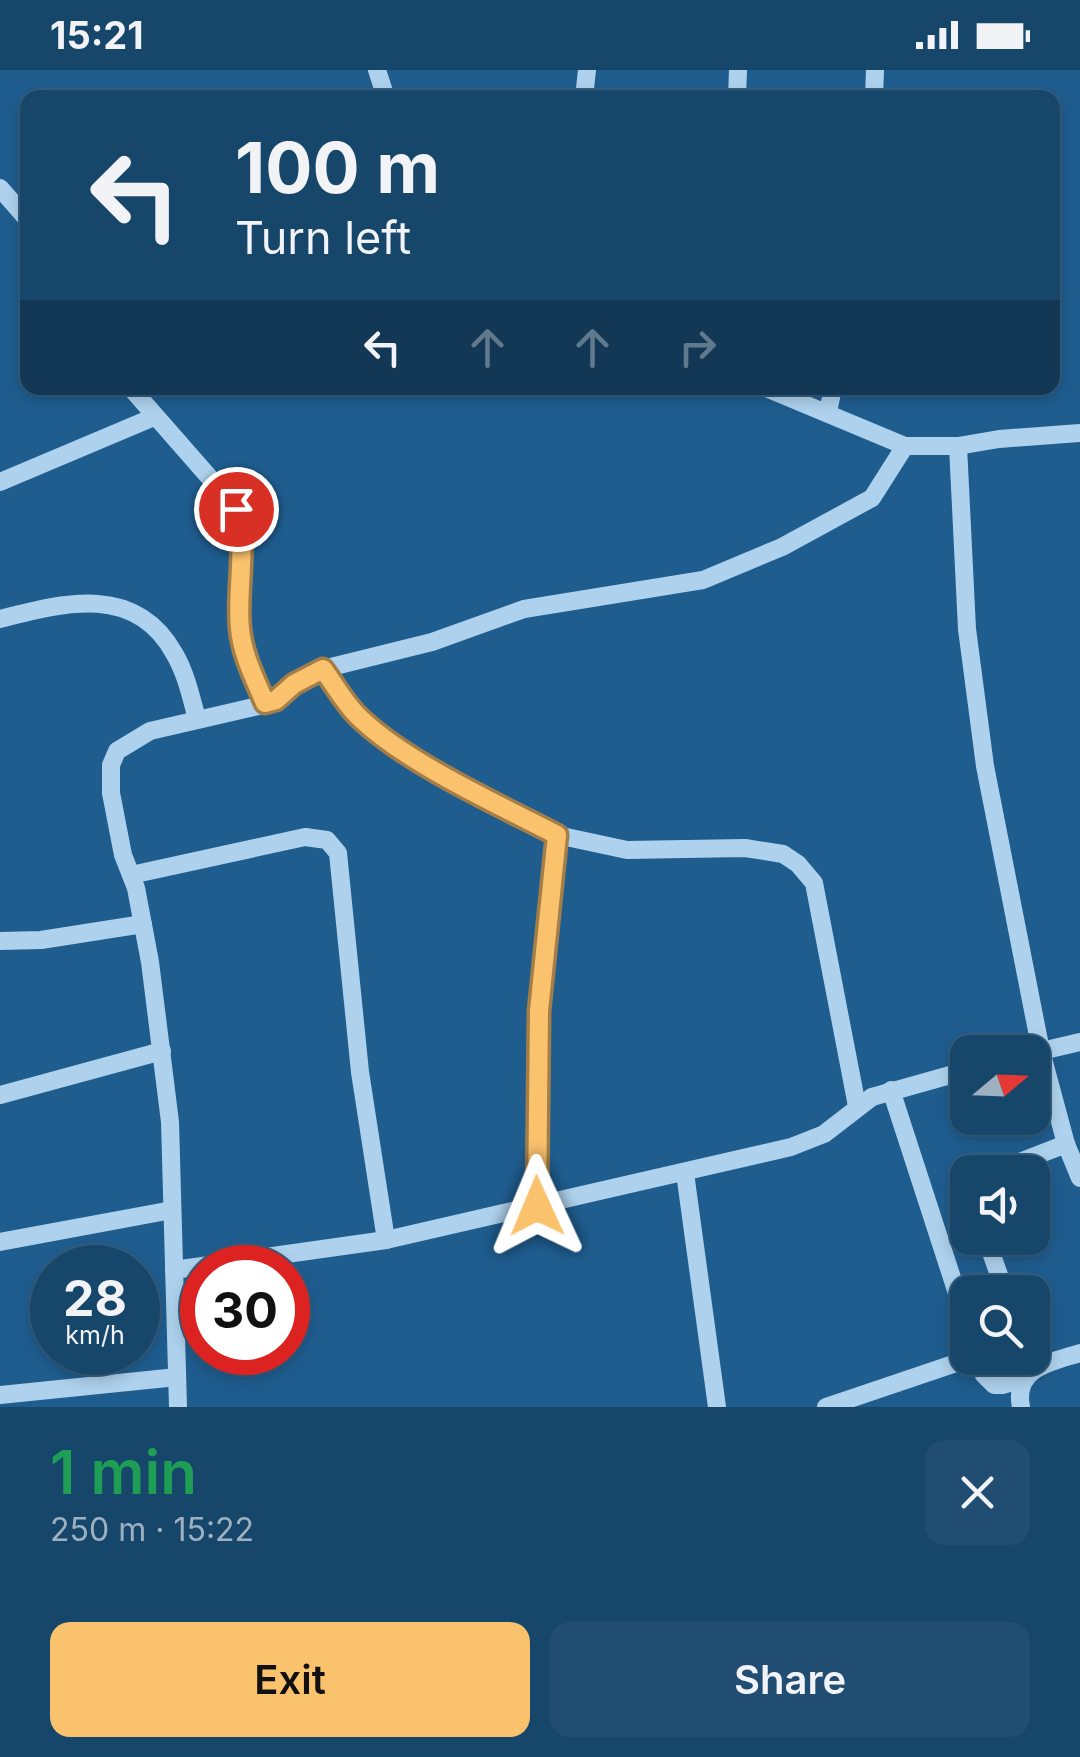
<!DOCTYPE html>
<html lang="en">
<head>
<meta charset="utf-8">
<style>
  :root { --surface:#17466b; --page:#204d71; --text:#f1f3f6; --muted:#9eb1c1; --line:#365e7e; --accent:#fbc26e }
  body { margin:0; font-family:Inter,sans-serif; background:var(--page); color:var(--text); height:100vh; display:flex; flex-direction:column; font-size:38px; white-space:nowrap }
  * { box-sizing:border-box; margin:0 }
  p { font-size:32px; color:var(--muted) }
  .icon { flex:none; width:55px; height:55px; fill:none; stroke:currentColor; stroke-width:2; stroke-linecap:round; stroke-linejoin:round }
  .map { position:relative; height:1337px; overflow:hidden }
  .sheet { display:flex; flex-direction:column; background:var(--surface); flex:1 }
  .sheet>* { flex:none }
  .top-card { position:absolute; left:20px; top:20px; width:1040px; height:305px; border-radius:20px; box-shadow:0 5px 15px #0003,0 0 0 2px var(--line); background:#17466b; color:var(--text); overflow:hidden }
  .needle { width:65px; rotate:71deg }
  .buttons { position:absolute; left:950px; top:965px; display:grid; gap:20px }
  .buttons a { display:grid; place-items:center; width:100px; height:100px; border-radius:20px; background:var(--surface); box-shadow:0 5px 15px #0003,0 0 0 2px var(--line); font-size:50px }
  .speed { position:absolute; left:30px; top:1175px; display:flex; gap:20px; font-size:50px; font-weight:700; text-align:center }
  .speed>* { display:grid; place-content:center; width:130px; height:130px; border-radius:50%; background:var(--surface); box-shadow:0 5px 15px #0003,0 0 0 2px var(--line); line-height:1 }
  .speed small { font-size:25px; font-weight:400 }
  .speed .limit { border:15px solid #d22; background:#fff; color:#111 }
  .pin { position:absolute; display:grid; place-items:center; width:85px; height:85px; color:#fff; margin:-42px; border:5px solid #fff; border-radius:50%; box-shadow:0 2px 10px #0007 }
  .me { position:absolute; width:110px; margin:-55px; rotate:359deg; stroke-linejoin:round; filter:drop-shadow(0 0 8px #0008) }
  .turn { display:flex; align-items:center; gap:35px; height:210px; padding:0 50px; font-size:45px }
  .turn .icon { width:130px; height:130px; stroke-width:2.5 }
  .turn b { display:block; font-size:70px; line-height:85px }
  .lanes { display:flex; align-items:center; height:95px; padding:0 50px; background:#0003; justify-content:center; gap:50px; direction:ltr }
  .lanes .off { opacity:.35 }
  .round { display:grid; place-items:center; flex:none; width:105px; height:105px; border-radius:20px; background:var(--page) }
  .overview { display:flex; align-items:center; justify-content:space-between; height:170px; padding:0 50px }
  h1 { font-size:60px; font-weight:600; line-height:75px; color:#1e9e55 }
  .cta { display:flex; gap:20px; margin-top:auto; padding:20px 50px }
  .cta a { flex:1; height:115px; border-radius:20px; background:var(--accent); color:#111; font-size:40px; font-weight:600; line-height:115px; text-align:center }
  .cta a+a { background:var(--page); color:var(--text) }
  .status { display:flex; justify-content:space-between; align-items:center; height:70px; padding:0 50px; background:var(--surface); direction:ltr }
  .status svg { height:28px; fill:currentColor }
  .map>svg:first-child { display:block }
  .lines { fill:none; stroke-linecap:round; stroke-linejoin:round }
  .minor { stroke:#aed2ed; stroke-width:18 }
  .route-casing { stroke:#a37e48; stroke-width:25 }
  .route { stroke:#fbc26e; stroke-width:18 }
</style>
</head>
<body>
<div class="status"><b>15:21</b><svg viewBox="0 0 49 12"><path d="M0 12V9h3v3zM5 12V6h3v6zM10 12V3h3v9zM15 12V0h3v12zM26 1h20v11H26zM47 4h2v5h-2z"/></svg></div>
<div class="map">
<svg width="1080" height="1337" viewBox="0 0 1080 1337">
  <rect width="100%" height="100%" fill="#1f5d8f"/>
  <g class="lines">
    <g class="minor">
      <path d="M377,0L386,28"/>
      <path d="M584,28L587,0"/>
      <path d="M737,28L738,0"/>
      <path d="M874,28L875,0"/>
      <path d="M0,118L28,150"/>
      <path d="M131,318L237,439C247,470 236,523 240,558C242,585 255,609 265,633"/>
      <path d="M766,318L905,376H958L999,369L1080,363"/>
      <path d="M828,342L833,318"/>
      <path d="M958,376L967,559L985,696L1041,981L1066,1074L1080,1108"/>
      <path d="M0,412L154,347"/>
      <path d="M0,549C63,533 135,513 174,583C186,603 191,627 197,649"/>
      <path d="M323,599L358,647L378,664L413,687L557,765L627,780L745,778L783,784L798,794L814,813L857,1036"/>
      <path d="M131,805L305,767L327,770L338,783L360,1002L386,1170"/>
      <path d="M0,871L41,870L143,854"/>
      <path d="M1033,983L1080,972"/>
      <path d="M891,1020L968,1257"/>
      <path d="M0,1025L162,981"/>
      <path d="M994,1102L1066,1074"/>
      <path d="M685,1103L717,1337"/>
      <path d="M537,1136L539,941L557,765"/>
      <path d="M986,1168L1005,1222"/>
      <path d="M0,1172L172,1140"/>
      <path d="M174,1200L386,1170L791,1077L824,1064L872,1027L968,1000"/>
      <path d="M977,1288L984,1305L994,1315H1003L1024,1308"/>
      <path d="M0,1325L177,1307"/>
      <path d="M178,1337L170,1052L150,892L136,818L123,785L111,723V695L117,681L150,661L271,633L302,609L323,599L432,572L524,539L703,510L782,477L872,428L905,376"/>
      <path d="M826,1337L971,1288"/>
      <path d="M1021,1337C1013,1298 1051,1292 1080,1283"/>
    </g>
  </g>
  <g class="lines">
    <defs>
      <path id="route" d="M236,439C248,472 236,522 240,558C242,584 255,609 265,633L276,630L294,614L323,599C335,615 346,636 361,649C407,693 499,735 557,765L539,941L537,1136"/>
    </defs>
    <use href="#route" class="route-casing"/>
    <use href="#route" class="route"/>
  </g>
</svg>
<div class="buttons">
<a><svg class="needle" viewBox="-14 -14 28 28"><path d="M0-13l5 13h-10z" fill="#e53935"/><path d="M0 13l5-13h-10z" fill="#9eb1c1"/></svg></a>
<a><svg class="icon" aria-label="sound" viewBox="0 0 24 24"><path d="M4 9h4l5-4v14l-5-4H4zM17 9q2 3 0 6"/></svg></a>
<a><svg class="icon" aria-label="search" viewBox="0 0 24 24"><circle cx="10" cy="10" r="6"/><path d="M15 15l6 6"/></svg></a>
</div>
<div class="speed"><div>28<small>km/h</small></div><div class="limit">30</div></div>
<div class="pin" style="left:236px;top:439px;background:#d93025"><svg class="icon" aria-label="arrive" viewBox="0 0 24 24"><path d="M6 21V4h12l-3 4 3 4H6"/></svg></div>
<svg class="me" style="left:537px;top:1136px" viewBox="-20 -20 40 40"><path d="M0-17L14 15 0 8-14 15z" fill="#fbc26e" stroke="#fff" stroke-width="4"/></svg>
<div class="top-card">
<div class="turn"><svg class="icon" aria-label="left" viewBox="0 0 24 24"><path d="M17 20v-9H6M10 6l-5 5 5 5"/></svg><div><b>100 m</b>Turn left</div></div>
<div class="lanes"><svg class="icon" aria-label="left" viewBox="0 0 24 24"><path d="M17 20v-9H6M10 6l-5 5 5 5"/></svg><svg class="icon off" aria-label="ahead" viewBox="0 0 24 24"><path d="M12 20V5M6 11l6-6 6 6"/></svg><svg class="icon off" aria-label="ahead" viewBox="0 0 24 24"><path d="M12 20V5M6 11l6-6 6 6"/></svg><svg class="icon off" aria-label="right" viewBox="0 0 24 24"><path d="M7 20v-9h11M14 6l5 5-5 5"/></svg></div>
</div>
</div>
<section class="sheet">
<div class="overview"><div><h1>1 min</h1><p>250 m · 15:22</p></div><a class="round"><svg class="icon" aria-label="close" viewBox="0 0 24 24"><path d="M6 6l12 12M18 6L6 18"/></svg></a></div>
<div class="cta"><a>Exit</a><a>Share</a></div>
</section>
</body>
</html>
